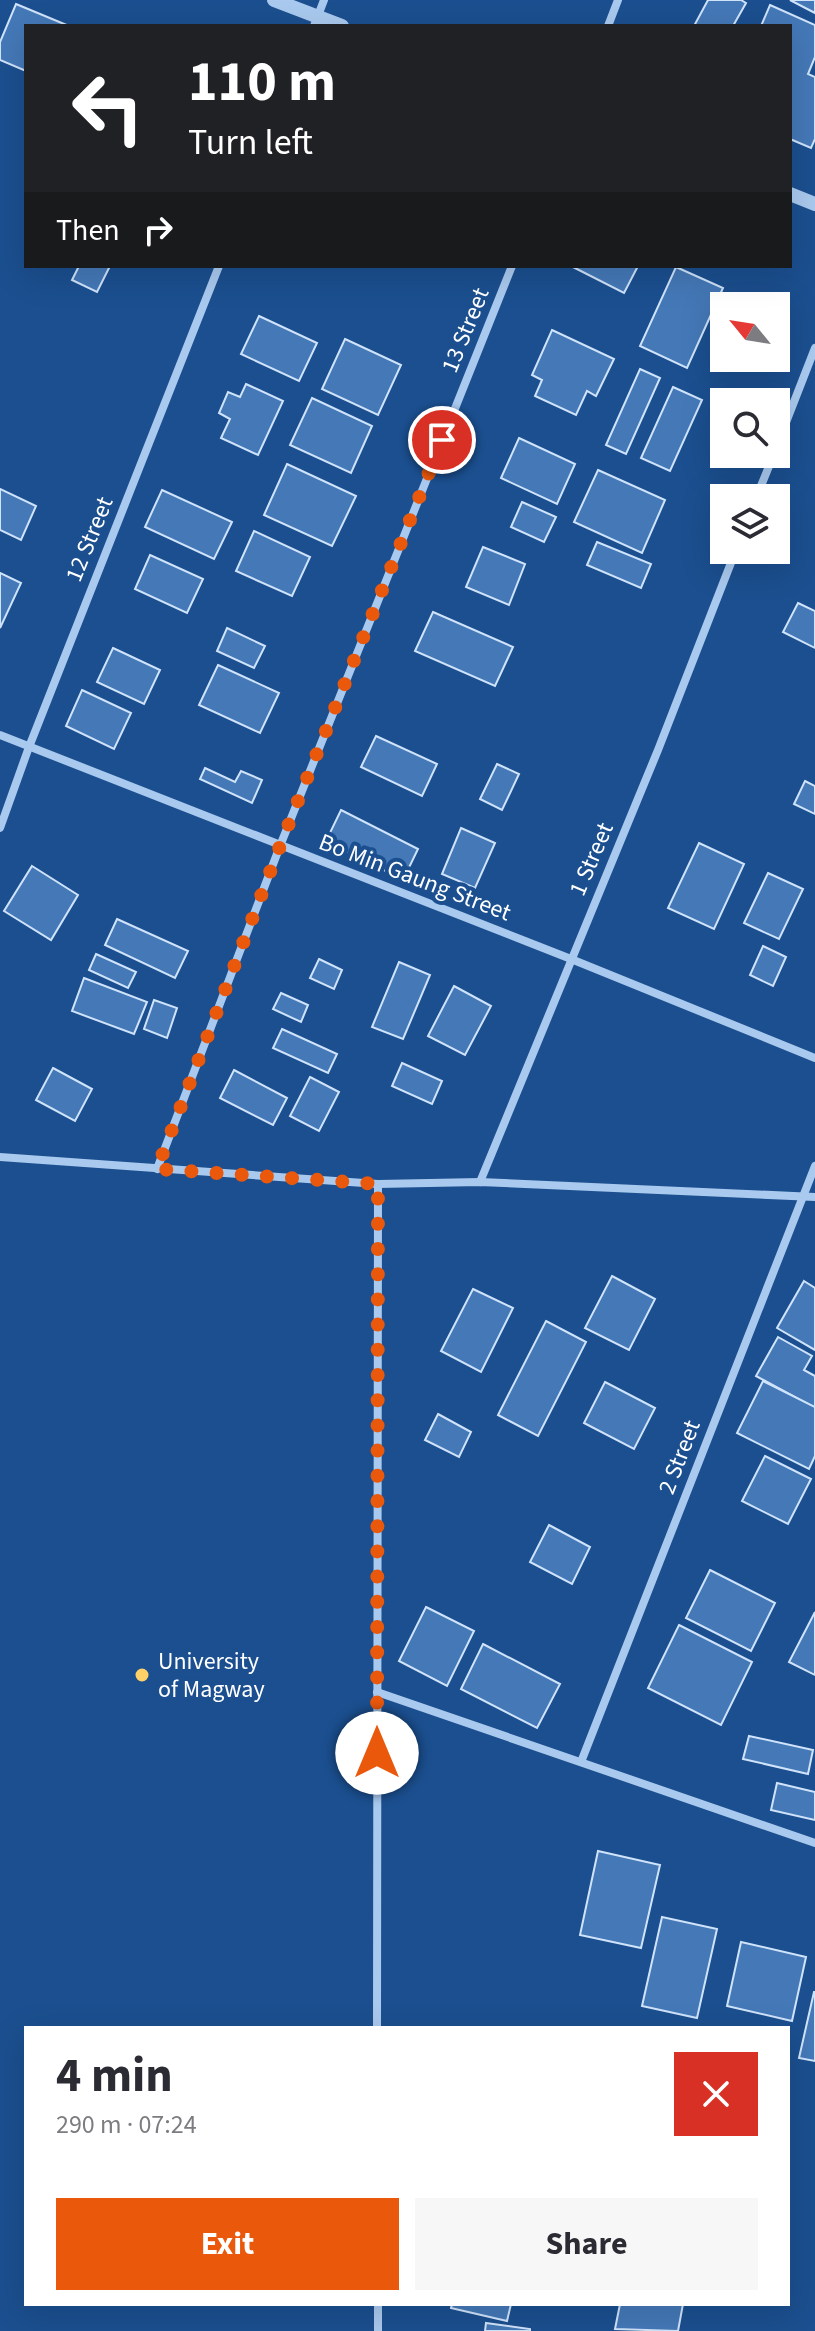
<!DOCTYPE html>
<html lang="en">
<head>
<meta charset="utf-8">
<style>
  :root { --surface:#fff; --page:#f7f7f7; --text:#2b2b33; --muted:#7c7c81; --accent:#ea580c }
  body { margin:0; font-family:"Source Sans 3",sans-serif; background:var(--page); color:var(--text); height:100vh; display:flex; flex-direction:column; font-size:30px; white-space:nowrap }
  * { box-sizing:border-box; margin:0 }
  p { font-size:26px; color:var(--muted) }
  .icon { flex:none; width:44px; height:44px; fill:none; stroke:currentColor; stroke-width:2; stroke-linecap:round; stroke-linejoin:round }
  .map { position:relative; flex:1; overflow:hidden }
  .panel { position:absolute; left:24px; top:2026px; width:766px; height:280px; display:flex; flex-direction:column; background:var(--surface); border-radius:0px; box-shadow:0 8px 32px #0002 }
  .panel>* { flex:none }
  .hud { position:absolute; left:24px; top:24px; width:768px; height:244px; border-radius:0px; box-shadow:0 8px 32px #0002; background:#202124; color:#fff; overflow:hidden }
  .needle { width:52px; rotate:300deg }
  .tools { position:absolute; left:710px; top:292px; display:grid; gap:16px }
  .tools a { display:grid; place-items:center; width:80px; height:80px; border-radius:0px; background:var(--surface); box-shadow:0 8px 32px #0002; font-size:40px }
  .pin { position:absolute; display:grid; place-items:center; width:68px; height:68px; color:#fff; margin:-34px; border:4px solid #fff; border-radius:50%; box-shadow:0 2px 8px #0007 }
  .me { position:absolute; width:88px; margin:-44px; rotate:0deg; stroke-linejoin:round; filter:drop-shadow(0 0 6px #0008) }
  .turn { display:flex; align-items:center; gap:28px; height:168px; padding:0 32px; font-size:36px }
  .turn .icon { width:104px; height:104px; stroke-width:2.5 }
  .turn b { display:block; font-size:56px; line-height:68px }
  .then { display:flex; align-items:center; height:76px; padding:0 32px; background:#0003; gap:16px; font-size:30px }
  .round { display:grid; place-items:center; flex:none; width:84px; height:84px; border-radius:0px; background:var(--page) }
  .overview { display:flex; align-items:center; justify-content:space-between; height:136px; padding:0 32px }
  h1 { font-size:48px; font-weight:700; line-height:60px }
  .primary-button { display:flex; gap:16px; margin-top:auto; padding:16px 32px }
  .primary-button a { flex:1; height:92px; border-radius:0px; background:var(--accent); color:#fff; font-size:32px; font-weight:700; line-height:92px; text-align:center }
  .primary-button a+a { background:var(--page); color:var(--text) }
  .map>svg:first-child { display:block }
  .building { fill:#4478b7; stroke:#cfe3fa; stroke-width:2 }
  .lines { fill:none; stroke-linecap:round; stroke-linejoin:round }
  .minor { stroke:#a9c9ee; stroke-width:8 }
  .tertiary { stroke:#a9c9ee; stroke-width:14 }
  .route { stroke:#ea580c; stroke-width:14; stroke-dasharray:0 25.2 }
  .poi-dot { fill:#ffd166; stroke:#1b4f8f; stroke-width:3 }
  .labels { text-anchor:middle; stroke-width:8; stroke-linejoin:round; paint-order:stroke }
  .street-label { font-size:24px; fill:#fff; stroke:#1b4f8f }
  .poi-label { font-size:24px; fill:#fff; stroke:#1b4f8f; text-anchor:start }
</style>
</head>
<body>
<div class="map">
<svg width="815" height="2331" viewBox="0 0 815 2331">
  <rect width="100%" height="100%" fill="#1b4f8f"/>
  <g class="building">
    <path d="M708,0H741L746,3L733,26H694Z"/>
    <path d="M790,0H815V13Z"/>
    <path d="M16,4L69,26H26V71L0,60V42Z"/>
    <path d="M770,5L815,25V57L808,74L815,77V139L811,148L790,139V26H761Z"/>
    <path d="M79,266H110L97,292L72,280Z"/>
    <path d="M571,266H638L624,293Z"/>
    <path d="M676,267L723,288L687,368L640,346Z"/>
    <path d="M259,316L317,343L299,381L241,354Z"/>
    <path d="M552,330L614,359L596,396L587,391L576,415L535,396L542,380L532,375Z"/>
    <path d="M345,339L401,365L378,415L322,389Z"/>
    <path d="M640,369L660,378L626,454L606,445Z"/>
    <path d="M246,384L283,401L258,455L221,438L230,419L219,413L228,392L240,397Z"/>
    <path d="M673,387L702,400L670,471L641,458Z"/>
    <path d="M312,398L372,426L351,473L290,445Z"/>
    <path d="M519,438L575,464L557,504L501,478Z"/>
    <path d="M287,464L356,496L332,546L264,515Z"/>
    <path d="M598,470L665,500L642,553L574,522Z"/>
    <path d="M0,489L36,506L21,540L0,530Z"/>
    <path d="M162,490L232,522L214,559L145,527Z"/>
    <path d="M522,502L556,517L544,542L511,527Z"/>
    <path d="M254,531L310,557L292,596L236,571Z"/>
    <path d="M597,542L651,564L641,588L587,565Z"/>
    <path d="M483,547L525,564L509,605L466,587Z"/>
    <path d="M150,555L203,579L187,613L135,589Z"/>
    <path d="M0,573L21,583L0,628Z"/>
    <path d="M798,603L815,611V648L783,632Z"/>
    <path d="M433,612L513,647L495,686L415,651Z"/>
    <path d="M227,628L265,646L254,668L217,651Z"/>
    <path d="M113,648L160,670L144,704L97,682Z"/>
    <path d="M218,665L279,693L260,733L199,705Z"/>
    <path d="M82,690L131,713L114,749L66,726Z"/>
    <path d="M376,736L437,764L422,796L361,767Z"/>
    <path d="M497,764L519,774L502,810L480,799Z"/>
    <path d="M205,768L235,782L241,771L262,780L252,803L200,779Z"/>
    <path d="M805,781L815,786V814L794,804Z"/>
    <path d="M341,810L418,849L403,880L326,841Z"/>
    <path d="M461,828L495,843L475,888L442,874Z"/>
    <path d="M699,843L744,864L714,929L668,908Z"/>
    <path d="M32,866L78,895L51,940L4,911Z"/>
    <path d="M768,873L803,889L779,939L744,923Z"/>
    <path d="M117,919L188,951L175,978L105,945Z"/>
    <path d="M763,946L786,957L773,986L750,975Z"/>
    <path d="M96,954L136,972L128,988L89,970Z"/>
    <path d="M319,959L342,970L334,989L310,978Z"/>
    <path d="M399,962L430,975L403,1039L372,1027Z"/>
    <path d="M84,978L147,1002L134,1034L72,1011Z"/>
    <path d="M454,986L491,1006L465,1055L428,1036Z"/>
    <path d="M281,993L308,1005L301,1022L273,1009Z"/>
    <path d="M154,1000L177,1008L167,1038L144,1029Z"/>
    <path d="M282,1029L337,1054L328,1073L273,1048Z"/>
    <path d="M402,1063L442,1081L432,1104L392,1086Z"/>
    <path d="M53,1068L92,1089L75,1121L36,1100Z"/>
    <path d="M234,1070L287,1098L273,1125L220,1098Z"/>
    <path d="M310,1077L339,1092L319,1131L290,1116Z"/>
    <path d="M612,1276L655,1299L629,1350L585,1328Z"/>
    <path d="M804,1281L815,1288V1350L777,1328Z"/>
    <path d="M473,1289L513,1308L481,1372L441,1351Z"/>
    <path d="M546,1321L586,1342L538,1436L498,1415Z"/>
    <path d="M778,1337L812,1356L804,1370L815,1376V1408L756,1376Z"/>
    <path d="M763,1381L815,1407V1456L809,1469L737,1433Z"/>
    <path d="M605,1382L655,1408L634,1449L584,1423Z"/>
    <path d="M438,1414L471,1432L459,1457L425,1440Z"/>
    <path d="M765,1456L811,1479L788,1524L742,1501Z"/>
    <path d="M549,1525L590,1547L572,1584L530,1562Z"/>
    <path d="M710,1570L775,1603L751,1651L686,1618Z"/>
    <path d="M426,1607L474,1631L447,1686L399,1661Z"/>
    <path d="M815,1612V1675L789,1662Z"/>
    <path d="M679,1625L752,1662L721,1725L648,1688Z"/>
    <path d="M483,1644L560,1684L537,1728L461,1689Z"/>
    <path d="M749,1736L813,1750L808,1774L743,1759Z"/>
    <path d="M777,1783L815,1792V1820L771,1810Z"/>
    <path d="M598,1851L660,1865L641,1948L580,1935Z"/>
    <path d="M662,1917L717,1929L697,2018L642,2006Z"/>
    <path d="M741,1942L806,1957L792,2021L727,2006Z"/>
    <path d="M814,1992H815V2061L799,2058Z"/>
    <path d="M452,2304H511L507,2321L451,2308Z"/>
    <path d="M620,2304H683L678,2331L615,2329Z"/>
    <path d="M486,2323L530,2329V2331H485Z"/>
  </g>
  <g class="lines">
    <g class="minor">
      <path d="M314,26L324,0"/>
      <path d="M608,26L618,0"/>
      <path d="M776,448L815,348"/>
      <path d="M756,498L774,454"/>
      <path d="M0,735L571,959L815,1058"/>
      <path d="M0,828L29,747L219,266"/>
      <path d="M0,1157L378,1184L480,1182L815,1197"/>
      <path d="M157,1169L280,846L512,266"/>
      <path d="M480,1182L658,750L736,550"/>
      <path d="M377,1692L815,1843"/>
      <path d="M581,1762L815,1166"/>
      <path d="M377,2028L378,1184"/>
      <path d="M378,2304V2331"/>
    </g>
    <g class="tertiary">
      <path d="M274,0L342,26"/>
      <path d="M790,194L815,204"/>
    </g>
  </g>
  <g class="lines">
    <path class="route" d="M377,1753L378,1184L157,1169L280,846L442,440"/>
  </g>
  <circle class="poi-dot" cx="142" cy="1675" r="8"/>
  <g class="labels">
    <g class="street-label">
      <text transform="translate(465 330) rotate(-68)" y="8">13 Street</text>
      <text transform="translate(89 539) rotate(-68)" y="8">12 Street</text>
      <text transform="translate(591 859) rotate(-67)" y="8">1 Street</text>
      <text transform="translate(415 877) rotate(21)" y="8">Bo Min Gaung Street</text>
      <text transform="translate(679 1457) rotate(-69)" y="8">2 Street</text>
    </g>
    <g class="poi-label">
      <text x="158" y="1669">University<tspan x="158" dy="28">of Magway</tspan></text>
    </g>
  </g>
</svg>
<div class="tools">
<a><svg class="needle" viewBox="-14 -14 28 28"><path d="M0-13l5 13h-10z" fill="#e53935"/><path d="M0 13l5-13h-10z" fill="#7c7c81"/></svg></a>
<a><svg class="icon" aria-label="search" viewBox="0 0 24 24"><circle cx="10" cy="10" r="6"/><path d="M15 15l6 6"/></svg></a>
<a><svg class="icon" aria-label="layers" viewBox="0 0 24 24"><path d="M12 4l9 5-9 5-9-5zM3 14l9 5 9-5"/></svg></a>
</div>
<div class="pin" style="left:442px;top:440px;background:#d93025"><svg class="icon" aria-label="arrive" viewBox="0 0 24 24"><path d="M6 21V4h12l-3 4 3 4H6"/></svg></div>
<svg class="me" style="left:377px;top:1753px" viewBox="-20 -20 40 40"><circle r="19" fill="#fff"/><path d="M0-13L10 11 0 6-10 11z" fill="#ea580c"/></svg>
<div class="hud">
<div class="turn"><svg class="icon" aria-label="left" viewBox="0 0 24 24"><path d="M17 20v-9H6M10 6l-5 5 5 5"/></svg><div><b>110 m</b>Turn left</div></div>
<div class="then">Then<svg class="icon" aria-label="right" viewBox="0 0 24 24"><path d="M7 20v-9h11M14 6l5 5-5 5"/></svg></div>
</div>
<section class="panel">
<div class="overview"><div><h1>4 min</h1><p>290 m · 07:24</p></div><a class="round" style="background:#d93025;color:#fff"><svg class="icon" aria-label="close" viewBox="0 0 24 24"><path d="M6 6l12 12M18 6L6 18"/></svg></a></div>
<div class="primary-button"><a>Exit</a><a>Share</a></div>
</section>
</div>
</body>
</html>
